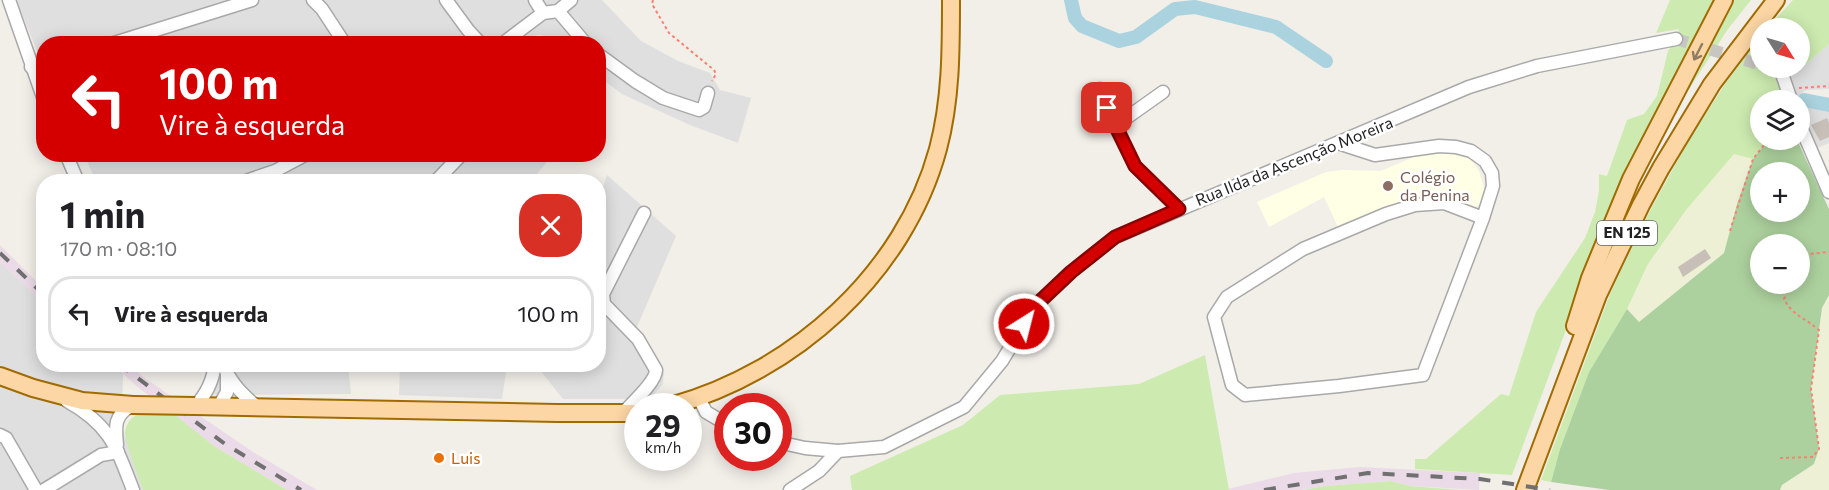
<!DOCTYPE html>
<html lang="pt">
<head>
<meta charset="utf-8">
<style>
  :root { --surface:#fff; --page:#f2f2f2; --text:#202124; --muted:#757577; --line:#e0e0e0 }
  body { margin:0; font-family:Commissioner,sans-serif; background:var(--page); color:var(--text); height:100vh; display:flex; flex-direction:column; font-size:22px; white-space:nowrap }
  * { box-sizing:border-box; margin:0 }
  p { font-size:20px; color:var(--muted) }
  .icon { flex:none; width:33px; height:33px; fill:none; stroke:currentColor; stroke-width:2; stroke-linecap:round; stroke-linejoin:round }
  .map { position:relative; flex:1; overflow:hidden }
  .sheet { position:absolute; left:36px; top:174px; width:570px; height:198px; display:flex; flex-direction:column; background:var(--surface); border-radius:24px; box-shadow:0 3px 15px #0003 }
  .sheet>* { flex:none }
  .banner { position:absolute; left:36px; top:36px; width:570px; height:126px; border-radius:24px; box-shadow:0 3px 15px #0003; background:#d40000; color:#fff; overflow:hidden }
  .needle { width:39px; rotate:127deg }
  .buttons { position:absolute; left:1750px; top:18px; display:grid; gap:12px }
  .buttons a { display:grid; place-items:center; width:60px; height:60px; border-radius:50%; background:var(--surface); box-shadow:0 3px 15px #0003; font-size:30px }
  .speed { position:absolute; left:624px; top:393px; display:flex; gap:12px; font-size:30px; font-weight:700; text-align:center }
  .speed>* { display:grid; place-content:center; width:78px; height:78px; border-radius:50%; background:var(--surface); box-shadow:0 3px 15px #0003; line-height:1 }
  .speed small { font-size:15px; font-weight:400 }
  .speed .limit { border:9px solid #d22; background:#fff; color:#111 }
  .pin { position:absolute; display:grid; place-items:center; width:51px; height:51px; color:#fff; margin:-26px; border-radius:12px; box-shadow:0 3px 9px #0006 }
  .me { position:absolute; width:66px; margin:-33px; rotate:36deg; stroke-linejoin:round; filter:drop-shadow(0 0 4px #0008) }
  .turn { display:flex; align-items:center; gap:21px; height:126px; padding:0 24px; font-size:27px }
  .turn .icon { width:78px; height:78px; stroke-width:2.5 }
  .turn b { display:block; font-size:42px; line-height:51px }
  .round { display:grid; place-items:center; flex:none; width:63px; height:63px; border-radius:24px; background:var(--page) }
  .overview { display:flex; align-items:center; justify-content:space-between; height:102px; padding:0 24px }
  h1 { font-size:36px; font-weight:700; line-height:45px }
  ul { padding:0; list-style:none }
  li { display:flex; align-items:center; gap:18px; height:75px; margin:0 12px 9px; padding:0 12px; border:3px solid var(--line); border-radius:24px }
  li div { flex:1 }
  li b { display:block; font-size:22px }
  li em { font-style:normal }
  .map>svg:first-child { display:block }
  .residential { fill:#e0dfdf }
  .industrial { fill:#ebdbe8 }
  .education { fill:#ffffe5 }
  .farmland { fill:#eef0d5 }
  .grass { fill:#cdebb0 }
  .forest { fill:#add19e; fill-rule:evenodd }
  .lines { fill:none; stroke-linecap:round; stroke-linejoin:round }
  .canal { stroke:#aad3df; stroke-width:14 }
  .building { fill:#c7bfb8 }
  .minor-tunnel { stroke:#c8c6c1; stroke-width:12; stroke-dasharray:12 6; stroke-linecap:butt }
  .minor-casing { stroke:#a9a9a9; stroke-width:15 }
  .major-casing { stroke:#a06b00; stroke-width:20 }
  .path { stroke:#fa8072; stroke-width:2; stroke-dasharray:3 3; stroke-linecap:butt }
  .minor { stroke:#fff; stroke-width:12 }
  .major { stroke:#fcd6a4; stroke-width:16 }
  .rail { stroke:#707070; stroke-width:4; stroke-dasharray:12 12; stroke-linecap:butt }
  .major-bridge-casing { stroke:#a06b00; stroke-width:20; stroke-linecap:butt }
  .major-bridge { stroke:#fcd6a4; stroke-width:16 }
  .oneway { stroke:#8f7c63 }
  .route-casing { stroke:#8a0000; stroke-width:15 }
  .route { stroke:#d40000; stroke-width:10 }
  .education-dot { fill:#8d6e63; stroke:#fff; stroke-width:2 }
  .food-dot { fill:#e8710a; stroke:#fff; stroke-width:2 }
  .labels { text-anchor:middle; stroke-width:5; stroke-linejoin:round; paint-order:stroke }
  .shield { fill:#fff; stroke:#646464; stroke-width:1.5 }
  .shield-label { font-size:15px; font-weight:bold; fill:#222 }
  .street-label { font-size:16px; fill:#222; stroke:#fff }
  .education-label { font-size:16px; fill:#785e54; stroke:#fff; text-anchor:start }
  .food-label { font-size:16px; fill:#c56008; stroke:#fff; text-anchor:start }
</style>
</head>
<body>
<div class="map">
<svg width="1829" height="490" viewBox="0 0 1829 490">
  <rect width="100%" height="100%" fill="#f2efe9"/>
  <g class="residential">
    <path d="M16,0H602L641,41L678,61L710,73L720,90L751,98L738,143L690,125L622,94L599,77L598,44L554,43L542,35H537L526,44H44L43,65Z"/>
    <path d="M1829,44V89L1806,90L1800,94L1804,100L1829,105V143L1810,151L1800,136V100H1785L1777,80L1781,71L1797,72Z"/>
    <path d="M84,155H553L530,182L96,181Z"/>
    <path d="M607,175L676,236L637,327L664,371L663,384L650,399H563L536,365L598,364V202Z"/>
    <path d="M0,262L43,302L44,364L113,365L123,374L122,427L143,490H0Z"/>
    <path d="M209,365H348L351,394L199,395L205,388Z"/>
    <path d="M400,365H507L502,399L399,395Z"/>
  </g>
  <g class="industrial">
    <path d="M0,245L43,288V302L0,262Z"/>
    <path d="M113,365H129L146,379L253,452L317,490H287L214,446L139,388Z"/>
    <path d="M1360,467L1480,473L1479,490L1410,486L1391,481L1325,486L1301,490H1224L1294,473Z"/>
  </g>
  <path class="education" d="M1447,152L1459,153L1467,157L1474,163L1479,171L1485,191L1483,201L1479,205L1474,207L1466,206L1444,194L1430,193L1416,197L1339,229L1324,197L1269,227L1257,202L1326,172L1342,170L1381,171L1416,156Z"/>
  <g class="farmland">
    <path d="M1734,153L1753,159L1737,204L1724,253L1639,322L1627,309L1648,264L1686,210Z"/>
    <path d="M1829,295V490H1780L1782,485L1814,464L1819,449L1811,389L1822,308Z"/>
  </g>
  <g class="grass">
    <path d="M1670,0H1717L1614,201L1512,475L1415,469V459H1426L1501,394L1509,396L1536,312L1585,238L1595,212L1599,191V174L1607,176L1627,120L1644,114L1657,96L1668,51L1676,39L1679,29L1656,33Z"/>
    <path d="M1732,0H1751L1728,29L1671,117Z"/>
    <path d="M1793,0H1829V44L1797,72L1781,71L1777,81L1785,96V100H1761V140H1768L1753,159L1734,154L1686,210L1648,264L1627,309L1589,372L1560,449L1551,482L1541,480L1610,294L1646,218L1689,140L1725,84L1761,36V68H1800V28H1767Z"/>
    <path d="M1205,355L1229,490H852L850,476L963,425L1000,395L1139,384Z"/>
    <path d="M143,411H170L214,446L287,490H143C139,479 124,441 125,431C127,421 134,415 143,411Z"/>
    <path d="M1391,481L1410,486L1460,490H1303L1325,486Z"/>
  </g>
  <path class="forest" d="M1768,140H1797L1829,209V295L1822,308L1811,389L1819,449L1814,464L1782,485L1780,490H1609L1551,482L1560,449L1589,372L1627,309L1639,322L1724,253L1737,204L1753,159ZM1761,172H1800V212H1761ZM1761,244H1800V284H1761Z"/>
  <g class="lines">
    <g class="canal">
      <path d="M1071,0L1075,18L1082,26L1119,41L1136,37L1175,9L1195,7L1276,27L1326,61"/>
      <path d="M1804,100L1829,105"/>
    </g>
  </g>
  <g class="building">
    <path d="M1827,118L1829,123V137L1820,141L1811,125Z"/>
    <path d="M1705,249L1711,258L1683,277L1678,267Z"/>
  </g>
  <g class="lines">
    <path class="minor-tunnel" d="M1676,39L1761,65"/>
    <defs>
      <g id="minor">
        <path d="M9,0L44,100"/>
        <path d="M313,0L322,9L345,44"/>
        <path d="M446,0L468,30L481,44"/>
        <path d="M535,0L543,13"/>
        <path d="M558,11L586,44"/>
        <path d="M111,44L252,0"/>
        <path d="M502,44L543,13L558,11L571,0"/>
        <path d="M598,54L635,81L663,98L699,110L704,107L708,93"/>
        <path d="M31,67L44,64"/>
        <path d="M1781,71L1791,100"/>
        <path d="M1100,89L1115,126"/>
        <path d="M1163,92L1115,126L1135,166L1179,209"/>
        <path d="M1800,125L1829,192"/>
        <path d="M1338,143L1375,155L1439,146L1456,147L1471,151L1485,161L1492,173L1493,186L1483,218L1423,375L1339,386L1245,395L1232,385L1214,317L1227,297L1303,249L1386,214L1415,205L1444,203L1483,218"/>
        <path d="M66,154L78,182"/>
        <path d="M243,182L275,171L307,154"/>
        <path d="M435,182L462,154"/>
        <path d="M223,364C230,382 242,394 256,406"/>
        <path d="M699,398L706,412L728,425"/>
        <path d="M67,401C110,425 116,446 133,490"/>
        <path d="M195,406C206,395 213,380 215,364"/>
        <path d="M219,406L227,392V375"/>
        <path d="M623,413C632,403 656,382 656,370L638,339L604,304L603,294L644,213"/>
        <path d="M0,435L6,438L36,490"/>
        <path d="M778,442L805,448L838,451L884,447L964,407L1002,361L1035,306L1071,272L1115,237L1469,87L1537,66L1676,39"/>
        <path d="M117,445C115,426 114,414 133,405"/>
        <path d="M44,490L101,455L118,452"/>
        <path d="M790,490L819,471L838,451"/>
      </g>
      <g id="major">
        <path d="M1575,326L1590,278L1631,179L1724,0"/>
        <path d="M0,376L33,388L82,401L133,405"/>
        <path d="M195,406L557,413H638"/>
        <path d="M671,406C794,372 904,274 938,149C951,100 951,51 951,0"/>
        <path d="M1525,490L1598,295L1641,205L1661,168L1712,84L1776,0"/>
      </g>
    </defs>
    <use href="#minor" class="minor-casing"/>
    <use href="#major" class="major-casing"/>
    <g class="path">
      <path d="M653,0L652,4L669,33L714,70L716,74L712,81"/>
      <path d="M1799,88L1829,86"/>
      <path d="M1730,231L1753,159L1768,140"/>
      <path d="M1800,267L1808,254L1829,252"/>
      <path d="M1780,458L1813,457L1819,449L1811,389L1819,330C1805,318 1792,315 1784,299L1791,284"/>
    </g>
    <use href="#minor" class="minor"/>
    <use href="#major" class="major"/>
    <g class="rail">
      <path d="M0,253L44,295"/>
      <path d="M119,364L225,444L301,490"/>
      <path d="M1264,490L1368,473L1480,479L1550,490"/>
    </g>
    <defs>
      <path id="major-bridge" d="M133,405L195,406"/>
    </defs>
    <use href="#major-bridge" class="major-bridge-casing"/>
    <use href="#major-bridge" class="major-bridge"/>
  </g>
  <defs><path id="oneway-shaft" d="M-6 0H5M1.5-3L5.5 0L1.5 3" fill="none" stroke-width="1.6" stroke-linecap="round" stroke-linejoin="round" transform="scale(1.5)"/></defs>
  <use class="oneway" href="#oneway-shaft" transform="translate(1698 52) rotate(117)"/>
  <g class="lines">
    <defs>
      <path id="route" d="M1024,324L1035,306L1071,272L1115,237L1179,209L1135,166L1107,108"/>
    </defs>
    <use href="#route" class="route-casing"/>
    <use href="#route" class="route"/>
  </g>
  <circle class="education-dot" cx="1388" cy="186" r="6"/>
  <circle class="food-dot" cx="439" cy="458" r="6"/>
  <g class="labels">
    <rect class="shield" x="1597" y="221" width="60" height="24" rx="4.5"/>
    <g class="shield-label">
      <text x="1627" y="238">EN 125</text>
    </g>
    <g class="street-label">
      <text transform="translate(1294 161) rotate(-22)" y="6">Rua Ilda da Ascenção Moreira</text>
    </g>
    <g class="education-label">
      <text x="1400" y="183">Colégio<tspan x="1400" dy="18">da Penina</tspan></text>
    </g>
    <g class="food-label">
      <text x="451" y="464">Luis</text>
    </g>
  </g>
</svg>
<div class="buttons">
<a><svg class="needle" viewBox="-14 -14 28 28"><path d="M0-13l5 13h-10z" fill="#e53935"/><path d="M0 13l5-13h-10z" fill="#757577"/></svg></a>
<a><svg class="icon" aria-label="layers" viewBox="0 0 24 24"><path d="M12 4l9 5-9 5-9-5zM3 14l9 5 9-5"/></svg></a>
<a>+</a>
<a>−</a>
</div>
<div class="speed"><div>29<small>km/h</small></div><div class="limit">30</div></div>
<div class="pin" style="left:1107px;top:108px;background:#d93025"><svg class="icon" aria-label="arrive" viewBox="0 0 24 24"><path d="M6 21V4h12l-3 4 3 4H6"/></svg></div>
<svg class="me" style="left:1024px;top:324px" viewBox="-20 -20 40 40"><circle r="17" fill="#d40000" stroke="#fff" stroke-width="3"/><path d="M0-11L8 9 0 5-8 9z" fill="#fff"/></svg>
<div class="banner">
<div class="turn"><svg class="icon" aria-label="left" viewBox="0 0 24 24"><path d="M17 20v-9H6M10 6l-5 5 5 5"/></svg><div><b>100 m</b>Vire à esquerda</div></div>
</div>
<section class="sheet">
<div class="overview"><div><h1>1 min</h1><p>170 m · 08:10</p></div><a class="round" style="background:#d93025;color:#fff"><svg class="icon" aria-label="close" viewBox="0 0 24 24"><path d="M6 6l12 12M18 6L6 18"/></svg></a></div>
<ul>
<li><svg class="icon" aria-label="left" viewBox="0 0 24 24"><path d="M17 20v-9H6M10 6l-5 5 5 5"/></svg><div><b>Vire à esquerda</b></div><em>100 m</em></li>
</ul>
</section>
</div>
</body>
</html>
